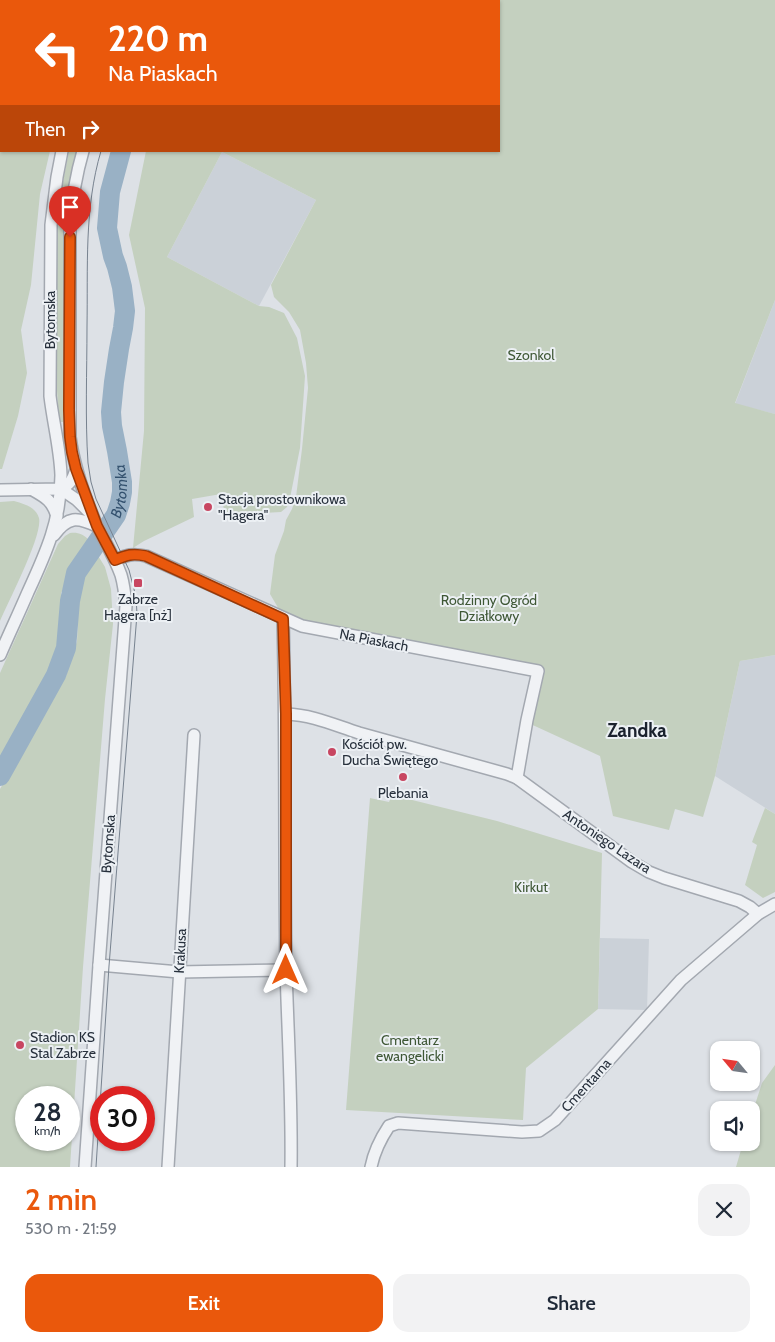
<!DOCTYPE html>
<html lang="en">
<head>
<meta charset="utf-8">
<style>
  :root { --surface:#fff; --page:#f2f2f3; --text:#1f2937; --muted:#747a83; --accent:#ea580c }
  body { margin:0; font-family:Cabin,sans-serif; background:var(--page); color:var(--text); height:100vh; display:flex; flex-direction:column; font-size:19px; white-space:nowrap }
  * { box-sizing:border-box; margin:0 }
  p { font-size:16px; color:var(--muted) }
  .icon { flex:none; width:28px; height:28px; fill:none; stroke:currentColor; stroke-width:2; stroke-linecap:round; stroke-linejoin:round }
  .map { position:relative; height:1167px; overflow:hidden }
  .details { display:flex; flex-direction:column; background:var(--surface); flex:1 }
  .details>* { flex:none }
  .top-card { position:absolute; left:0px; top:0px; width:500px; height:152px; box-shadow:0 1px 4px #0004; background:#ea580c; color:#fff; overflow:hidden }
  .needle { width:32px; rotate:299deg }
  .buttons { position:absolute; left:710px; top:1041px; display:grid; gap:10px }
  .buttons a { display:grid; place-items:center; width:50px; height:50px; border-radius:10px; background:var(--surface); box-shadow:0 1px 4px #0004; font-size:25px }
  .speed { position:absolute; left:15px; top:1086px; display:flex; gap:10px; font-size:25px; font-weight:700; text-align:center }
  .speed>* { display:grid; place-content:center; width:65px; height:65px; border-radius:50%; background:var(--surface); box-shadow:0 1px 4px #0004; line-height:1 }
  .speed small { font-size:12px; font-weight:400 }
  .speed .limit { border:8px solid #d22; background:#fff; color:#111 }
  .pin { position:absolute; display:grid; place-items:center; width:42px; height:42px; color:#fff; margin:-51px -21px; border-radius:50% 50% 50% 0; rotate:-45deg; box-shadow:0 0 5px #0007 }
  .pin .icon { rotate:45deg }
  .me { position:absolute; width:55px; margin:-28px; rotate:0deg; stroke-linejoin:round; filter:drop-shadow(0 0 4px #0008) }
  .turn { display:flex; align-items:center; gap:18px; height:105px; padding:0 25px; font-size:22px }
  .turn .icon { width:65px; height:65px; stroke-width:2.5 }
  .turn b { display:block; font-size:35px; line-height:42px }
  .then { display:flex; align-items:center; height:48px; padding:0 25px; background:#0003; gap:10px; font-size:19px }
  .round { display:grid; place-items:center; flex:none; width:52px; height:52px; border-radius:15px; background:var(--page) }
  .summary { display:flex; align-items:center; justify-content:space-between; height:85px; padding:0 25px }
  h1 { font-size:30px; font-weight:600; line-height:38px; color:var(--accent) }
  .primary-button { display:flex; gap:10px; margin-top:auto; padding:10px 25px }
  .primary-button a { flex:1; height:58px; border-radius:15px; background:var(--accent); color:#fff; font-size:20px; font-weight:600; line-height:58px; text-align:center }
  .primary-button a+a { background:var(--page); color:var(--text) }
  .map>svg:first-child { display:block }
  .built { fill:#cbd1d8 }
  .green { fill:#c4d0bf; fill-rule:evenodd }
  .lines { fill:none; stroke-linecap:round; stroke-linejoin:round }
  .river { stroke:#99b1c5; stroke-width:20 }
  .minor-casing { stroke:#a3a8b0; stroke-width:14 }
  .minor { stroke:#f0f2f5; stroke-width:11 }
  .tram { stroke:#77828f; stroke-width:1 }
  .route-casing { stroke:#983908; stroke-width:12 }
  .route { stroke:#ea580c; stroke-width:9 }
  .poi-dot { fill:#c84661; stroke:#ecf0f4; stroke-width:2 }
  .labels { text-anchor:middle; stroke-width:4; stroke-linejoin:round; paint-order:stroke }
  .street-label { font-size:14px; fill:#27303c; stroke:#ecf0f4 }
  .park-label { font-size:14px; fill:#3e5735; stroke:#ecf0f4 }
  .poi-label { font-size:14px; fill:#27303c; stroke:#ecf0f4; text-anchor:start }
  .water-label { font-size:15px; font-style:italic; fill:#33516e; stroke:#ecf0f4 }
  .district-label { font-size:19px; font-weight:bold; fill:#1a212d; stroke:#ecf0f4 }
</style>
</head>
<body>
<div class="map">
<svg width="775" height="1167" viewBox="0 0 775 1167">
  <rect width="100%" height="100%" fill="#dde1e6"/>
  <g class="built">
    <path d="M222,152L316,200L259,306L167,257Z"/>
    <path d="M775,300V414L735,404Z"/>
    <path d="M775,655V814L715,776L740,661Z"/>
    <path d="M600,938L649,939L647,1010L598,1009Z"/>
  </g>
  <g class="green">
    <path d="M0,0H112V1H1V151H50L40,194L31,285L21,330L27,373L18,416L2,469H0Z"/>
    <path d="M241,0H775V300L735,403L775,414V655L740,661L715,776L703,817L675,809L669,830L613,816L600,756L524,721L535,668L287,623L270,594L275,555L284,531L286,520L292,509L296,497L302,449L308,388L306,363L300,330L289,312L274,297L271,285L316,200L222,152L167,257L259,306L269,307L284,313L297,338L305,376L300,448L290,498L287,507L281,512L225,515L221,494L192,499L194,517L144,541L133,548L144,431L145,308L129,235L146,151H499V1H240Z"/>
    <path d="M69,151H77C71,175 67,198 64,222L63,405L64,422H59L56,375V239L60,197Z"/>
    <path d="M14,501C24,504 36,507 39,518C43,535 8,602 0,621V502Z"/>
    <path d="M70,533C78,532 83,534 89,540L61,593C62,598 66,605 67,611C70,659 24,725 0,765V673L58,544L65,536Z"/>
    <path d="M97,554L105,567L111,589L113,624L105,699L83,967L70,1167H0V789L66,676L77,641L78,621L77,586ZM26,1098H69V1140H26Z"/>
    <path d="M392,795L497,821L602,853L598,1009L526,1068L523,1120L346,1110L370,798L389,802Z"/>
    <path d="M765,808L775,814V892L763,898L745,885L757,845L752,842Z"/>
    <path d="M775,1065V1167H736L743,1143L751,1142V1117L762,1083Z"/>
  </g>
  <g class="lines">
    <g class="river">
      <path d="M218,1L219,0"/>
      <path id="s1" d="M0,776L56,675L66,648L70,601L76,573L116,515L120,503L122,492V482L117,451L112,426L111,412L114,382L119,349L123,328L125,311L122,287L117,267L113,256L107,228L110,192L121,151"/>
    </g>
    <defs>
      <g id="minor">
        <path d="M126,1L127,0"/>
        <path d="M151,1L152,0"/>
        <path d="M83,151C76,175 72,200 70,225V437C74,467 85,498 97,526C105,542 115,558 121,575C124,585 125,595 126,606L99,965L85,1167"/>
        <path d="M31,489C45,497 52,500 57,516"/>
        <path d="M61,489L77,500L89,512"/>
        <path d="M0,490L61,489C70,484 73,480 76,469"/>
        <path d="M54,535C68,516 77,517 97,526"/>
        <path d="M115,560C127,555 132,553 146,556L302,626L538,671L527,720L517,778"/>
        <path d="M283,619C286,736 284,853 286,970C288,1036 292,1101 291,1167"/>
        <path d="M0,655C9,634 19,613 28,592C46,553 61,520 61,475C60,448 53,422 50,396L51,225L57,177L62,151"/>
        <path d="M286,714C313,715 334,725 359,733C408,747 458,760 507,774L517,778L632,862L649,872L664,878L739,901L750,907L758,914"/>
        <path d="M99,965L179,972L286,970"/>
        <path d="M168,1167L194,735"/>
        <path d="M371,1167C374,1152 381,1138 389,1126L398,1123L522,1132L539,1131L555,1120L681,980L758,914L775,904"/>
      </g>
    </defs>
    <use href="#minor" class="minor-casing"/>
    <use href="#minor" class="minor"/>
    <g class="tram">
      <path d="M176,1L177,0"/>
      <path d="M96,1167L109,966L137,614L136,597L129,570L96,499L91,482L88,463C85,418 87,372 87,326C88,268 84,208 101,151"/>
    </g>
  </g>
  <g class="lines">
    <defs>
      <path id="route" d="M70,237L69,410L70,437L72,452L76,469L97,526L115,560C127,555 132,553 146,556L283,619L286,714V970"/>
    </defs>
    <use href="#route" class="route-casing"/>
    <use href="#route" class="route"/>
  </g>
  <g class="poi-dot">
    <circle cx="208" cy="507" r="5"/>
    <rect x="133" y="578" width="10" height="10" rx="2.5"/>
    <circle cx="332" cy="752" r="5"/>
    <circle cx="403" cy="777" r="5"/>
    <circle cx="20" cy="1045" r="5"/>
  </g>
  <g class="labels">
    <g class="street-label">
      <text transform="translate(50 320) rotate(-90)" y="5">Bytomska</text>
      <text transform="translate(374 640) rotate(11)" y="5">Na Piaskach</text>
      <text transform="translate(607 841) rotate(34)" y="5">Antoniego Lazara</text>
      <text transform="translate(108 844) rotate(-86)" y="5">Bytomska</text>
      <text transform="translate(180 951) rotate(-87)" y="5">Krakusa</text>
      <text transform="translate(586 1085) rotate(-48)" y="5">Cmentarna</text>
    </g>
    <g class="park-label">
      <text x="531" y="360">Szonkol</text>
      <text x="489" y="605">Rodzinny Ogród<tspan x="489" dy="16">Działkowy</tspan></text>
      <text x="531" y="892">Kirkut</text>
      <text x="410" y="1045">Cmentarz<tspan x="410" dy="16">ewangelicki</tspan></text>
    </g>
    <g class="poi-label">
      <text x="218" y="504">Stacja prostownikowa<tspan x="218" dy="16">"Hagera"</tspan></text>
      <text x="138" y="604" text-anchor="middle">Zabrze<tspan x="138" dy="16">Hagera [nż]</tspan></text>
      <text x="342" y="749">Kościół pw.<tspan x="342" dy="16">Ducha Świętego</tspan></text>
      <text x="403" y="798" text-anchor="middle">Plebania</text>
      <text x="30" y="1042">Stadion KS<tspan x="30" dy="16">Stal Zabrze</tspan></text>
    </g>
    <g class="water-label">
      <text dy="5" stroke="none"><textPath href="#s1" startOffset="315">Bytomka</textPath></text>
    </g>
    <g class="district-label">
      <text x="637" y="737">Zandka</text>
    </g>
  </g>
</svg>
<div class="buttons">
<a><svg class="needle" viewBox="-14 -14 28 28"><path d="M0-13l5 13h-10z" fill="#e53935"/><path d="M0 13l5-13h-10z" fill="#747a83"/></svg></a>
<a><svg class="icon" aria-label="sound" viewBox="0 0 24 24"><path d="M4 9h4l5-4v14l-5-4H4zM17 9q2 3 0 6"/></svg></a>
</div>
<div class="speed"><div>28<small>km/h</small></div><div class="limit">30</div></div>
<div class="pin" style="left:70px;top:237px;background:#d93025"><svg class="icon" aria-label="arrive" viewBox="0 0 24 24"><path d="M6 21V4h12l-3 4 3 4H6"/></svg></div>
<svg class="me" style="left:286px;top:970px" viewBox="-20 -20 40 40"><path d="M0-17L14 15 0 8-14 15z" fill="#ea580c" stroke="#fff" stroke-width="4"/></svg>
<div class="top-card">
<div class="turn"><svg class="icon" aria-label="left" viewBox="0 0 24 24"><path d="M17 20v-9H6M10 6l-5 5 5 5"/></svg><div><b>220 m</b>Na Piaskach</div></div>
<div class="then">Then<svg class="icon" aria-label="right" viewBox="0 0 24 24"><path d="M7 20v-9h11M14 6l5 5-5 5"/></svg></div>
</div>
</div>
<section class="details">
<div class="summary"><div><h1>2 min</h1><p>530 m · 21:59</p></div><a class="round"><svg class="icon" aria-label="close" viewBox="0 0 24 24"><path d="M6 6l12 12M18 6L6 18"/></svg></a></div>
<div class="primary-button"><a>Exit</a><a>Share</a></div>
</section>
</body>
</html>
